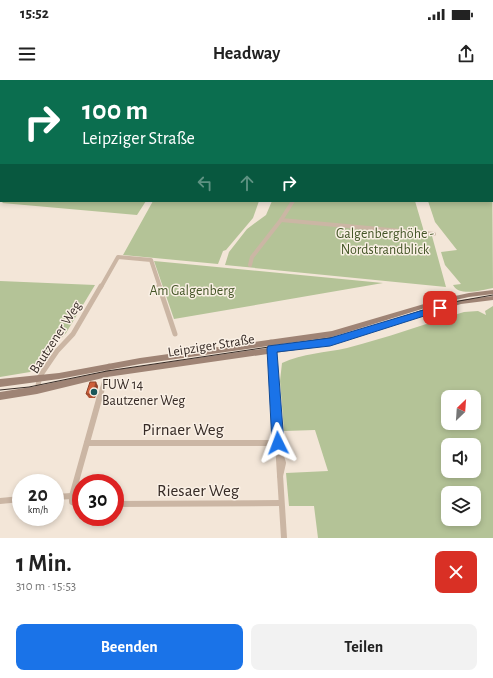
<!DOCTYPE html>
<html lang="de">
<head>
<meta charset="utf-8">
<style>
  :root { --surface:#fff; --page:#f2f2f2; --text:#222; --muted:#767676; --accent:#1a73e8 }
  body { margin:0; font-family:"Alegreya Sans",sans-serif; background:var(--page); color:var(--text); height:100vh; display:flex; flex-direction:column; font-size:15px; white-space:nowrap }
  * { box-sizing:border-box; margin:0 }
  p { font-size:13px; color:var(--muted) }
  .icon { flex:none; width:22px; height:22px; fill:none; stroke:currentColor; stroke-width:2; stroke-linecap:round; stroke-linejoin:round }
  .map { position:relative; height:458px; overflow:hidden }
  .sheet { display:flex; flex-direction:column; background:var(--surface); flex:1 }
  .sheet>* { flex:none }
  .hud { position:absolute; left:0px; top:0px; width:493px; height:122px; box-shadow:0 2px 6px #0003; background:#0b6e4f; color:#fff; overflow:hidden }
  .needle { width:26px; rotate:25deg }
  .buttons { position:absolute; left:441px; top:310px; display:grid; gap:8px }
  .buttons a { display:grid; place-items:center; width:40px; height:40px; border-radius:8px; background:var(--surface); box-shadow:0 2px 6px #0003; font-size:20px }
  .speed { position:absolute; left:12px; top:394px; display:flex; gap:8px; font-size:20px; font-weight:700; text-align:center }
  .speed>* { display:grid; place-content:center; width:52px; height:52px; border-radius:50%; background:var(--surface); box-shadow:0 2px 6px #0003; line-height:1 }
  .speed small { font-size:10px; font-weight:400 }
  .speed .limit { border:6px solid #d22; background:#fff; color:#111 }
  .pin { position:absolute; display:grid; place-items:center; width:34px; height:34px; color:#fff; margin:-17px; border-radius:8px; box-shadow:0 2px 6px #0006 }
  .me { position:absolute; width:44px; margin:-22px; rotate:357deg; stroke-linejoin:round; filter:drop-shadow(0 0 3px #0008) }
  .turn { display:flex; align-items:center; gap:14px; height:84px; padding:0 16px; font-size:18px }
  .turn .icon { width:52px; height:52px; stroke-width:2.5 }
  .turn b { display:block; font-size:28px; line-height:34px }
  .lanes { display:flex; align-items:center; height:38px; padding:0 16px; background:#0003; justify-content:center; gap:20px; direction:ltr }
  .lanes .off { opacity:.35 }
  .round { display:grid; place-items:center; flex:none; width:42px; height:42px; border-radius:8px; background:var(--page) }
  .overview { display:flex; align-items:center; justify-content:space-between; height:68px; padding:0 16px }
  h1 { font-size:24px; font-weight:700; line-height:30px }
  .action { display:flex; gap:8px; margin-top:auto; padding:8px 16px }
  .action a { flex:1; height:46px; border-radius:8px; background:var(--accent); color:#fff; font-size:16px; font-weight:700; line-height:46px; text-align:center }
  .action a+a { background:var(--page); color:var(--text) }
  .status { display:flex; justify-content:space-between; align-items:center; height:28px; padding:0 20px; background:var(--surface); direction:ltr }
  .status svg { height:11px; fill:currentColor }
  header { display:flex; justify-content:space-between; align-items:center; height:52px; padding:0 16px; background:var(--surface); font-size:18px; font-weight:700 }
  .map>svg:first-child { display:block }
  .green { fill:#b4c397; fill-rule:evenodd }
  .lines { fill:none; stroke-linecap:round; stroke-linejoin:round }
  .minor-far2 { stroke:#cbb6a4; stroke-width:4 }
  .minor-far1 { stroke:#cbb6a4; stroke-width:5 }
  .minor { stroke:#cbb6a4; stroke-width:6 }
  .secondary { fill:#9f8475; fill-rule:evenodd }
  .tram { stroke:#362b26; stroke-width:1 }
  .wall { fill:#b15233 }
  .shaded-wall { fill:#904229 }
  .building { fill:#ce5f3b; stroke:#904229 }
  .route { fill:#1a73e8; stroke:#114b97 }
  .poi-dot { fill:#19565a; stroke:#faf0e5; stroke-width:1.5 }
  .labels { text-anchor:middle; stroke-width:3; stroke-linejoin:round; paint-order:stroke }
  .park-label { font-size:14px; fill:#455628; stroke:#faf0e5 }
  .street-label { font-size:14px; fill:#362b26; stroke:#faf0e5 }
  .poi-label { font-size:14px; fill:#362b26; stroke:#faf0e5; text-anchor:start }
  .near-street-label { font-size:17px; fill:#362b26; stroke:#faf0e5 }
</style>
</head>
<body>
<div class="status"><b>15:52</b><svg viewBox="0 0 49 12"><path d="M0 12V9h3v3zM5 12V6h3v6zM10 12V3h3v9zM15 12V0h3v12zM26 1h20v11H26zM47 4h2v5h-2z"/></svg></div>
<header><svg class="icon" aria-label="menu" viewBox="0 0 24 24"><path d="M4 6h16M4 12h16M4 18h16"/></svg>Headway<svg class="icon" aria-label="share" viewBox="0 0 24 24"><path d="M12 15V3M7 8l5-5 5 5M5 13v7h14v-7"/></svg></header>
<div class="map">
<svg width="493" height="458" viewBox="0 0 493 458">
  <rect width="100%" height="100%" fill="#f3e6d8"/>
  <g class="green">
    <path d="M0,0H178L1,1V38Z"/>
    <path d="M492,82L493,208C482,210 459,217 453,205L461,204L445,185L441,172L457,170L435,142L428,121H492Z"/>
    <path d="M4,121H146L137,135L2,123Z"/>
    <path d="M153,121H259L253,138L226,170L223,171L218,184L123,175Z"/>
    <path d="M272,121H415L425,155L432,156L446,207L225,185L229,172L247,149L266,135Z"/>
    <path d="M154,181L383,203L174,239Z"/>
    <path d="M0,201L95,205L66,253L30,292L0,297Z"/>
    <path d="M493,226V458H318L314,426H289L286,393L328,391L315,350L284,351L280,301L282,283C303,273 325,273 347,268C386,258 425,244 464,232L478,231L486,235L485,231ZM448,317H474V343H448ZM448,365H474V391H448ZM448,413H474V439H448Z"/>
  </g>
  <g class="lines">
    <g class="minor-far2">
      <path d="M281,140L434,154"/>
      <path d="M250,185L252,177L281,140L293,121"/>
      <path d="M101,207L118,177L151,180L160,207"/>
    </g>
    <g class="minor-far1">
      <path d="M159,206L175,254"/>
      <path d="M271,262L275,317"/>
      <path d="M37,310L40,296L57,271L73,254L101,206"/>
      <path d="M100,317L109,286"/>
    </g>
    <g class="minor">
      <path d="M275,316L284,458"/>
      <path d="M87,363H278"/>
      <path d="M279,370L283,383L280,396"/>
      <path d="M55,417L72,416"/>
      <path d="M0,421L21,419"/>
      <path d="M81,424L72,422V416L100,316"/>
      <path d="M115,424L281,423"/>
    </g>
    <g class="secondary">
      <path d="M493,210V214L469,217L441,223L332,257L140,284L59,299L0,307V299L59,293L140,278L332,251L441,219L469,213Z"/>
      <path d="M493,216V220L461,224L330,265L107,297L37,314L0,320V312L37,306L107,291L330,259L461,220Z"/>
    </g>
    <path class="tram" d="M0,310L29,307L107,291L343,256L442,224L493,215"/>
  </g>
  <path class="wall" d="M98,306L95,318H89L86,314Z"/>
  <path class="shaded-wall" d="M96,302L98,306L95,318L93,314Z"/>
  <path class="building" d="M90,302H96L93,314H86Z"/>
  <path class="route" d="M440,225L443,226L444,228L443,230L330,266L277,272L284,363L282,367L278,369L273,367L272,363L267,269L268,266L330,258Z"/>
  <circle class="poi-dot" cx="94" cy="312" r="4"/>
  <g class="labels">
    <g class="park-label">
      <text x="385" y="158">Galgenberghöhe -<tspan x="385" dy="16">Nordstrandblick</tspan></text>
      <text x="192" y="215">Am Galgenberg</text>
    </g>
    <g class="street-label">
      <text transform="translate(55 257) rotate(-57)" y="5">Bautzener Weg</text>
      <text transform="translate(211 265) rotate(-9)" y="5">Leipziger Straße</text>
    </g>
    <g class="poi-label">
      <text x="102" y="309">FUW 14<tspan x="102" dy="16">Bautzener Weg</tspan></text>
    </g>
    <g class="near-street-label">
      <text x="183" y="355">Pirnaer Weg</text>
      <text x="198" y="416">Riesaer Weg</text>
    </g>
  </g>
</svg>
<div class="buttons">
<a><svg class="needle" viewBox="-14 -14 28 28"><path d="M0-13l5 13h-10z" fill="#e53935"/><path d="M0 13l5-13h-10z" fill="#767676"/></svg></a>
<a><svg class="icon" aria-label="sound" viewBox="0 0 24 24"><path d="M4 9h4l5-4v14l-5-4H4zM17 9q2 3 0 6"/></svg></a>
<a><svg class="icon" aria-label="layers" viewBox="0 0 24 24"><path d="M12 4l9 5-9 5-9-5zM3 14l9 5 9-5"/></svg></a>
</div>
<div class="speed"><div>20<small>km/h</small></div><div class="limit">30</div></div>
<div class="pin" style="left:440px;top:228px;background:#d93025"><svg class="icon" aria-label="arrive" viewBox="0 0 24 24"><path d="M6 21V4h12l-3 4 3 4H6"/></svg></div>
<svg class="me" style="left:278px;top:363px" viewBox="-20 -20 40 40"><path d="M0-17L14 15 0 8-14 15z" fill="#1a73e8" stroke="#fff" stroke-width="4"/></svg>
<div class="hud">
<div class="turn"><svg class="icon" aria-label="right" viewBox="0 0 24 24"><path d="M7 20v-9h11M14 6l5 5-5 5"/></svg><div><b>100 m</b>Leipziger Straße</div></div>
<div class="lanes"><svg class="icon off" aria-label="left" viewBox="0 0 24 24"><path d="M17 20v-9H6M10 6l-5 5 5 5"/></svg><svg class="icon off" aria-label="ahead" viewBox="0 0 24 24"><path d="M12 20V5M6 11l6-6 6 6"/></svg><svg class="icon" aria-label="right" viewBox="0 0 24 24"><path d="M7 20v-9h11M14 6l5 5-5 5"/></svg></div>
</div>
</div>
<section class="sheet">
<div class="overview"><div><h1>1 Min.</h1><p>310 m · 15:53</p></div><a class="round" style="background:#d93025;color:#fff"><svg class="icon" aria-label="close" viewBox="0 0 24 24"><path d="M6 6l12 12M18 6L6 18"/></svg></a></div>
<div class="action"><a>Beenden</a><a>Teilen</a></div>
</section>
</body>
</html>
